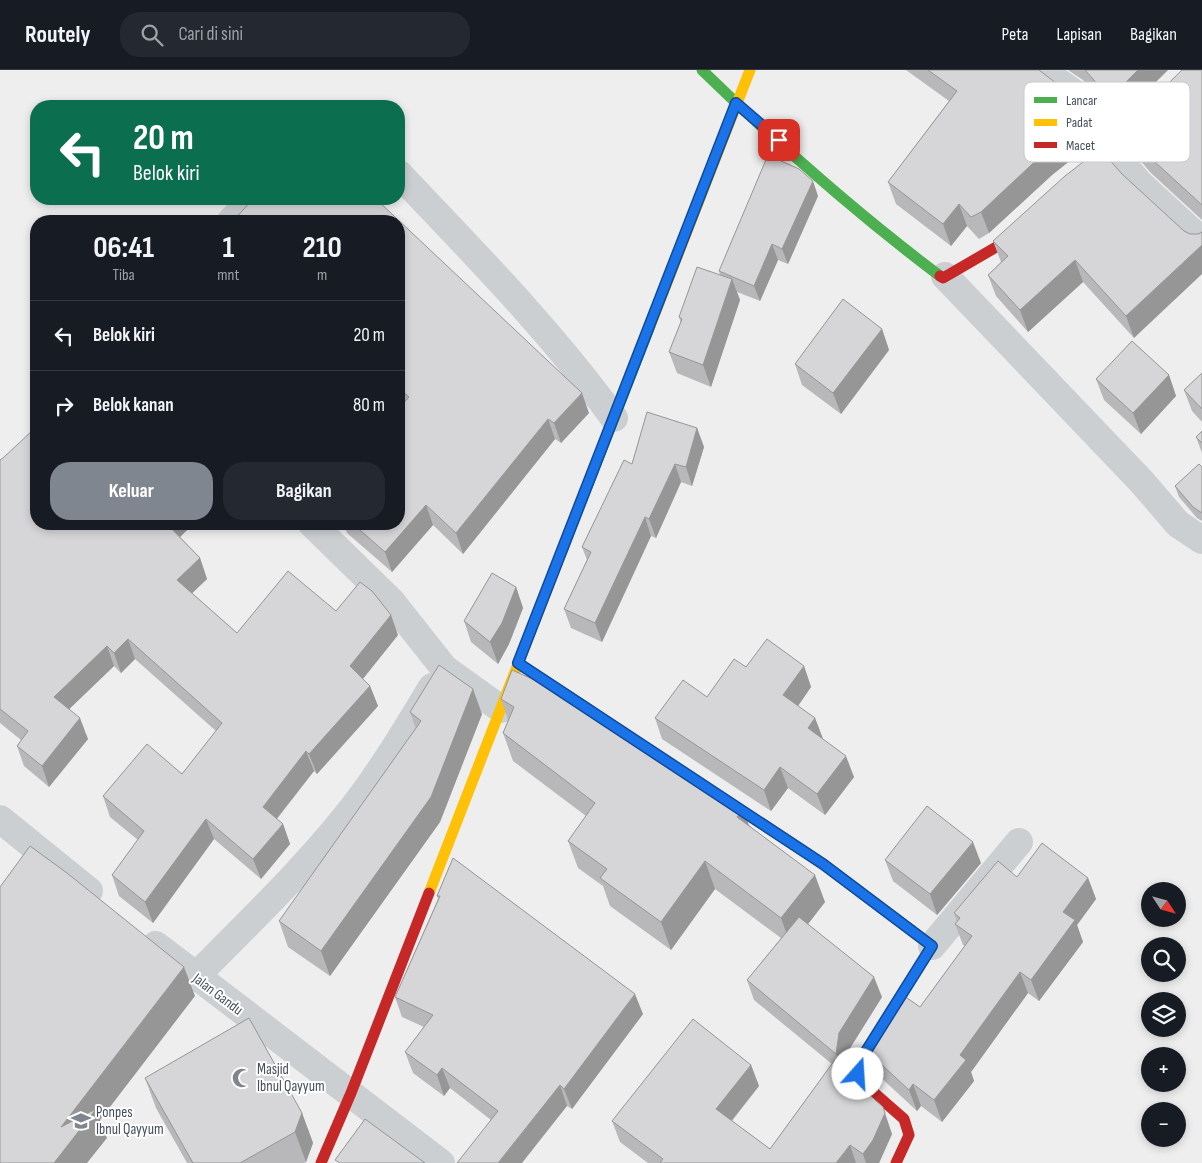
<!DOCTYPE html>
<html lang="id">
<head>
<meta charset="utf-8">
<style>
  :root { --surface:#171b24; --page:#242831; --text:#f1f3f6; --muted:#9ea1a6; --line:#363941; --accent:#80868f }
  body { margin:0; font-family:"Sofia Sans Condensed",sans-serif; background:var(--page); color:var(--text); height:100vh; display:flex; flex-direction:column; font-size:19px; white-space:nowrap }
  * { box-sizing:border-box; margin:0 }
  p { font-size:16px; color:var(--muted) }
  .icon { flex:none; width:28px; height:28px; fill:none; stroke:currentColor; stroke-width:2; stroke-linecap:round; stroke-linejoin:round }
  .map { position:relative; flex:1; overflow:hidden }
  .details { position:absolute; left:30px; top:145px; width:375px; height:315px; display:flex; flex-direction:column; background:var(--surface); border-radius:20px; box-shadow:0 2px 8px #0003 }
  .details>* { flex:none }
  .banner { position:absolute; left:30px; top:30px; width:375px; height:105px; border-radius:20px; box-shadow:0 2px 8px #0003; background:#0b6e4f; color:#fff; overflow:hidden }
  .needle { width:32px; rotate:126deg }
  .fabs { position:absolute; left:1141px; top:812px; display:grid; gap:10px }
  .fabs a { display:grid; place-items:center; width:45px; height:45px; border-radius:50%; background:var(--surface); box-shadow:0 2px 8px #0003; font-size:25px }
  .pin { position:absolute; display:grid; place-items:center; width:42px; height:42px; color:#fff; margin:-21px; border-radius:10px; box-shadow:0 2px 8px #0006 }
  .me { position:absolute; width:55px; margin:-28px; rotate:19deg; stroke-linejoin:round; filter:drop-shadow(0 0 4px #0008) }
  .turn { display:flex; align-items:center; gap:18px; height:105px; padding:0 20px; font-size:22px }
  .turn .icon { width:65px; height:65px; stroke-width:2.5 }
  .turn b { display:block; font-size:35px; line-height:42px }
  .eta { display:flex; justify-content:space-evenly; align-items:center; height:85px; text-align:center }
  .eta b { font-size:30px; font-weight:700; line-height:35px }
  .cta { display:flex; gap:10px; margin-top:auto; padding:10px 20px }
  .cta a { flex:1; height:58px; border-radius:20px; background:var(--accent); color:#fff; font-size:20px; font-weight:700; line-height:58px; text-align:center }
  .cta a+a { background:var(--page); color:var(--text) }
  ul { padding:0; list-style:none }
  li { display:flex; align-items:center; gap:15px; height:70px; padding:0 20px; border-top:1px solid var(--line) }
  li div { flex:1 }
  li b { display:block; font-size:19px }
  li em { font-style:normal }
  header { display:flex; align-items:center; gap:30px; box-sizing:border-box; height:70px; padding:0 25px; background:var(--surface); border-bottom:1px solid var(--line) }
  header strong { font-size:24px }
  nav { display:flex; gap:28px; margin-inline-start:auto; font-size:18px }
  .search { width:350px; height:45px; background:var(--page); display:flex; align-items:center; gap:12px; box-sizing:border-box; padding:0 18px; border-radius:20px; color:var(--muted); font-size:19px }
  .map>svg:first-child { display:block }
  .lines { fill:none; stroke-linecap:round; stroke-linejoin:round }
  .street { stroke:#cccfd2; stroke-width:28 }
  .fast { stroke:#4caf50; stroke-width:11 }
  .slow { stroke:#ffc107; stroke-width:11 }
  .jam { stroke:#c62828; stroke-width:11 }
  .wall { fill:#b8b8ba }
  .shaded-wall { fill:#969697 }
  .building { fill:#d6d6d8; stroke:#969697 }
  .route-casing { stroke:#114b97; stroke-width:12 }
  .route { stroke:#1a73e8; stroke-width:9 }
  .labels { text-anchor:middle; stroke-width:4; stroke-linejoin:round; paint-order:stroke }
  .street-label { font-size:15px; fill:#444e5c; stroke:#fff }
  .poi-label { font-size:15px; fill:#444e5c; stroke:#fff; text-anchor:start }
  .key { fill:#fff; stroke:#c7cace; stroke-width:1 }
  .key-label { font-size:14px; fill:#444e5c }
</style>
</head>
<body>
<header>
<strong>Routely</strong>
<div class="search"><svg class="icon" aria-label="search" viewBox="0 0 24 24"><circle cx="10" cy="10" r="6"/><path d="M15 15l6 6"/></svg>Cari di sini</div>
<nav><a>Peta</a><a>Lapisan</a><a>Bagikan</a></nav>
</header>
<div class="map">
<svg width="1202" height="1093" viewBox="0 0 1202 1093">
  <rect width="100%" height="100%" fill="#efeeee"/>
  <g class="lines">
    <g class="street">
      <path d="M1041,0L1074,23L1104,57L1110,79L1140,114L1202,171"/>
      <path d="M399,104C474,183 550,260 614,348"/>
      <path d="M231,151L252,129"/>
      <path d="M945,206L1141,411L1178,454L1202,470"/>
      <path d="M312,454L391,531L444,598L501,639"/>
      <path d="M0,749L89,821"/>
      <path d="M156,875L441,1093"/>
      <path d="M932,876L1019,772"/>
      <path d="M195,907C247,854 302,802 348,744C380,704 406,660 432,617"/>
    </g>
    <g class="fast">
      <path d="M702,0C777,73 856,143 940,206"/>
      <path d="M1076,106L1110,79L1190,0"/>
      <path d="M562,481L650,256"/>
      <path d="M518,593L590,640"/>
      <path d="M713,722L823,794L932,876L919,897"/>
    </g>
    <g class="slow">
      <path d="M650,256L750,0"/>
      <path d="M429,823L562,481"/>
    </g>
    <g class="jam">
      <path d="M940,206L943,208L998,176L1023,153"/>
      <path d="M321,1093L351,1023L429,823"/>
      <path d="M896,1093L909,1065L904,1049L864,1014L859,1004L860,991L919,897"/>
    </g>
  </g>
  <g class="wall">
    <path d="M906,0H1039L1090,65L1092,73L1052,105L989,163L979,169L967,156L951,176L896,134L888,112L949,31Z"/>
    <path d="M1068,0H1168L1117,50L1083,10Z"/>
    <path d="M1202,0V150L1151,103L1131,80L1123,58Z"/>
    <path d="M1122,104L1184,161L1190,164H1198L1134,268L1083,212L1028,262L996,226L988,205L1001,192L993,171Z"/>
    <path d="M818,126L788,194L778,190L760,231L737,222L740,230L711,317L677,303L669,282L681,253L679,247L720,205L719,201Z"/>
    <path d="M399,151L589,343L561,373L555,369L463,484L433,455L392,502L347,463L344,454H399L402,335L399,332Z"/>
    <path d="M882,259L889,280L841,344L802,315L795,294Z"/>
    <path d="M1202,303V352L1192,341L1184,320Z"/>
    <path d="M1169,305L1176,326L1141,364L1104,330L1096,309Z"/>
    <path d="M697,358L704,377L692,416L681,412L656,468L651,466L602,572L571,558L564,539L587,490L582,477L632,394Z"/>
    <path d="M1202,361V383L1196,367Z"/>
    <path d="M3,388L36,454H193L180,467L200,488L207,509L192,523L237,563L336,541L398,565L363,609L370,616L378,636L317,704L314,701L277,749L283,754L290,774L261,809L214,769L153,853L119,826L112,805L138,770L110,747L103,726L182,704L216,661L135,589L121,603L114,596L69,639L88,669L49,717L24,696L17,676L21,670L0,653V390Z"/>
    <path d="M1202,397V451L1197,448L1179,427L1175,416Z"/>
    <path d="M516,517L523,538L509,574L498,594L471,572L464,551Z"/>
    <path d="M804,596L811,617L798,636L815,648L823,669L854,707L825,745L788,718L771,741L662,669L655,648L707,627L746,597Z"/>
    <path d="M501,629L743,739L749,755L825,832L808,854L882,927L847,983L844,1001L846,1004L892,1064L879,1093H648L620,1072L612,1051L751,995L759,1016L732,1051L770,1079L832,994L754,930L747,910L781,868L715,819L671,880L610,836L603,816L578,798L568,771L586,746L513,691L503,663L508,650Z"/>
    <path d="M410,642L482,644L440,752L330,906L288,877L279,851L416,659Z"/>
    <path d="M453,788L643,944L572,1039L567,1036L491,1050L450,1018L444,1026L413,1003L405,982L424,957L402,947L395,927L438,829L437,826Z"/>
    <path d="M885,790L981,793L937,845L893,811Z"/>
    <path d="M1017,807L1088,808L1096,829L1077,855L1083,872L1039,931L1028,923L971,1002L974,1011L942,1052L921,1036L917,1041L877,1004L869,983L920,937L965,876L963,875L955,854L957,852L954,843Z"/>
    <path d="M145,1008L302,1043L313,1073L306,1092L304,1093H187L156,1038Z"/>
  </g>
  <g class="shaded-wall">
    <path d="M1138,0H1168L1117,50L1110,28Z"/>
    <path d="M1082,43L1092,73L1052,105L989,163L981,142Z"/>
    <path d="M813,111L818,126L788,194L782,179Z"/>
    <path d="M959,134L967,156L951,176L943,154Z"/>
    <path d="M772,174L778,190L760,231L754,216Z"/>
    <path d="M1202,175V204L1134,268L1126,246Z"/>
    <path d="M1075,190L1083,212L1028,262L1020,240Z"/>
    <path d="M732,209L740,230L711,317L703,295Z"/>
    <path d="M882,259L889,280L841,344L833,323Z"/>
    <path d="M1169,305L1176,326L1141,364L1133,343Z"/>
    <path d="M582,323L589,343L561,373L554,353Z"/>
    <path d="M548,349L555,369L463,484L456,463Z"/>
    <path d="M697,358L704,377L692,416L686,397Z"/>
    <path d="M675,394L681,412L656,468L649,449Z"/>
    <path d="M426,435L433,455L392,502L385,482Z"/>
    <path d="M645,447L651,466L602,572L595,553Z"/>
    <path d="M167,454H193L174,473Z"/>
    <path d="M200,488L207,509L185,530L177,510Z"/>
    <path d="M516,517L523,538L509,574L498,594L490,572Z"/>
    <path d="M391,545L398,565L357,616L350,596Z"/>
    <path d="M128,569L135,589L121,603L114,583Z"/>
    <path d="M107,576L114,596L61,647L54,627Z"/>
    <path d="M804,596L811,617L791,646L783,625Z"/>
    <path d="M370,616L378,636L317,704L309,684Z"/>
    <path d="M473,619L482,644L440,752L330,906L321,881Z"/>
    <path d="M80,648L88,669L49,717L42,696Z"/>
    <path d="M815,648L823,669L808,658Z"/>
    <path d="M306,681L314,701L270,757L263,737Z"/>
    <path d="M846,686L854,707L825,745L817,724Z"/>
    <path d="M780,697L788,718L771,741L764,720Z"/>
    <path d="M743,739L753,767L737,747Z"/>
    <path d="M206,749L214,769L153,853L145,832Z"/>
    <path d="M283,754L290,774L261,809L253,789Z"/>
    <path d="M973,772L981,793L937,845L930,824Z"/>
    <path d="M705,791L715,819L671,880L661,852Z"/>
    <path d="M815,805L825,832L791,876L781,848Z"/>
    <path d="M1088,808L1096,829L1077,855L1083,872L1039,931L1031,910L1063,842Z"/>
    <path d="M184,897L195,926L100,1050L107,1068L87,1093H54L61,1057Z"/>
    <path d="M1020,902L1028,923L971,1002L974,1011L942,1052L934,1030L960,985Z"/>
    <path d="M874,907L882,927L847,983L844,1004L836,984L839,963Z"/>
    <path d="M635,924L643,944L572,1039L564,1019Z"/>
    <path d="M751,995L759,1016L724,1060L716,1039Z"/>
    <path d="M442,998L450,1018L444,1026L437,1005Z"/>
    <path d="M913,1014L921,1036L917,1041L909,1020Z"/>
    <path d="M560,1015L567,1036L522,1093H498Z"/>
    <path d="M883,1037L892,1064L879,1093H866L863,1084Z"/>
    <path d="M302,1043L313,1073L306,1092L295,1062Z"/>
    <path d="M850,1075L856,1093H836Z"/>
  </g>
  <g class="building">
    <path d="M928,0H1039L1056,13L1082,43L1084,51L1044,83L981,142L971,147L959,134L943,154L888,112L957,21Z"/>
    <path d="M1085,0H1138L1110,28Z"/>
    <path d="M1182,0H1202V135L1143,81L1123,58Z"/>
    <path d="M1100,79L1122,104L1184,161L1190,164H1198L1202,162V175L1126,246L1075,190L1020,240L988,205L1008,186L993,171L1065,106Z"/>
    <path d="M768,85L799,99L813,111L782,179L772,174L754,216L719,201Z"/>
    <path d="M253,129H376L582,323L554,353L548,349L456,463L426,435L385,482L353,454H399V338L409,327L399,318V151H233Z"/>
    <path d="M697,197L732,209L703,295L669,282L682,249L679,247Z"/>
    <path d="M843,229L882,259L833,323L795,294Z"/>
    <path d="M1132,271L1169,305L1133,343L1096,309Z"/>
    <path d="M1202,303V339L1184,320Z"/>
    <path d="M647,342L697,358L686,397L675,394L649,449L645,447L595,553L564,539L591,482L582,477L624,390L632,394Z"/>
    <path d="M33,360L36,364V454H167L200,488L177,510L237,563L288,501L336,541L360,512L372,521L391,545L350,596L370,616L309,684L306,681L263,737L283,754L253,789L206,749L145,832L112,805L144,761L103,726L147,674L182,704L222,653L128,569L114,583L107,576L54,627L80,648L42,696L17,676L28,661L0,639V390L3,388Z"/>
    <path d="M1202,361V373L1196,367Z"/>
    <path d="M1199,394L1202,397V443L1193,437L1175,416Z"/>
    <path d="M492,503L516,517L502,553L490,572L464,551Z"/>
    <path d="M767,569L804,596L783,625L815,648L808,658L846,686L817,724L780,697L764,720L655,648L683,610L707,627L734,589L746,597Z"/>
    <path d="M439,595L473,619L431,727L321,881L279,851L421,651L410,642Z"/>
    <path d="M512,600L557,620L559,618L743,739L737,747L815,805L781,848L705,791L661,852L600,808L607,799L568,771L595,733L503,663L514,637L501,629Z"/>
    <path d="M927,736L973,772L930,824L885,790Z"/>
    <path d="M1042,773L1088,808L1063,842L1075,850L1031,910L1020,902L960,985L966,990L934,1030L913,1014L909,1020L869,983L868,975L900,923L920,937L972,866L955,854L960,848L954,843L998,791L1017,807Z"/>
    <path d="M30,776L67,803L184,897L61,1057L96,1039L54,1093H0V817Z"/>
    <path d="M453,788L635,924L564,1019L560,1015L498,1093H457L498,1041L442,998L437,1005L405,982L433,945L395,927L440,826H437Z"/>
    <path d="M799,847L874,907L839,963L836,984L747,910Z"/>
    <path d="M249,948L302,1043L295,1062L240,1093H193L145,1008Z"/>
    <path d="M693,949L751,995L716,1039L770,1079L837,987L846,1004L883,1037L885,1043L873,1070L863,1084L850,1075L836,1093H660L663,1089L612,1051Z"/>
    <path d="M365,1049L425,1093H340L335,1090Z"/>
  </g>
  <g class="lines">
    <defs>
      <path id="route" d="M779,70L736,33L518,593L823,794L932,876L860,991L858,1004"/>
    </defs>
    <use href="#route" class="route-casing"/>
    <use href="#route" class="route"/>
  </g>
  <defs>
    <symbol id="mosque-bare" viewBox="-9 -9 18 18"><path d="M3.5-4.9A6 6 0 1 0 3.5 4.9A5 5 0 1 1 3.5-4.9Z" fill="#80868f" stroke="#fff" stroke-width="2.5" paint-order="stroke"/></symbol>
    <symbol id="school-bare" viewBox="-9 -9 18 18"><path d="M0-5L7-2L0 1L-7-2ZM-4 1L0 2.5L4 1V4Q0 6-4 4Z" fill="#80868f" stroke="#fff" stroke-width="2.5" paint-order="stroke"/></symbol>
  </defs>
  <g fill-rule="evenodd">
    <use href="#mosque-bare" x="228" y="994" width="28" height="28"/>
    <use href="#school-bare" x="67" y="1037" width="28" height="28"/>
  </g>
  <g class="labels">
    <g class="street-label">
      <text transform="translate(218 924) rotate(37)" y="5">Jalan Gandu</text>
    </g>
    <g class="poi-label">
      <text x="257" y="1004">Masjid<tspan x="257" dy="17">Ibnul Qayyum</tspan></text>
      <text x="96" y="1047">Ponpes<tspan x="96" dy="17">Ibnul Qayyum</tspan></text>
    </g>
  </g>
  <rect x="1024" y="12" width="166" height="80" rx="8" class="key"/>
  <rect x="1034" y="27" width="23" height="6" fill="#4caf50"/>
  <rect x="1034" y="49" width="23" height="7" fill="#ffc107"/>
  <rect x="1034" y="72" width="23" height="6" fill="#c62828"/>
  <g class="key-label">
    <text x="1066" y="35">Lancar</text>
    <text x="1066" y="57">Padat</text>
    <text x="1066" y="80">Macet</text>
  </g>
</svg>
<div class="fabs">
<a><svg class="needle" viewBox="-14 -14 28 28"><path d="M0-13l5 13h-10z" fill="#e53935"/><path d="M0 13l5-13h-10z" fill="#9ea1a6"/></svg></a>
<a><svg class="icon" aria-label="search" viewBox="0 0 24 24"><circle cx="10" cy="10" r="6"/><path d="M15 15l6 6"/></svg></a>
<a><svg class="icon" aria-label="layers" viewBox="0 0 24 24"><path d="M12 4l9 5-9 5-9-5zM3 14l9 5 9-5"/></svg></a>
<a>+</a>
<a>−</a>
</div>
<div class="pin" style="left:779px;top:70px;background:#d93025"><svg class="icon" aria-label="arrive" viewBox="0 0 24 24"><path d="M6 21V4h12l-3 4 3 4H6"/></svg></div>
<svg class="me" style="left:858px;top:1004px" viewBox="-20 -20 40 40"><circle r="19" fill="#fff"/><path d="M0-13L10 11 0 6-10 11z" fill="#1a73e8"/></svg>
<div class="banner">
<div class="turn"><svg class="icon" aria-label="left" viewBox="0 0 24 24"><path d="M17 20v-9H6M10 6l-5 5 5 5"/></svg><div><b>20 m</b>Belok kiri</div></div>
</div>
<section class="details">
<div class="eta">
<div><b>06:41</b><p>Tiba</p></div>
<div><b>1</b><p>mnt</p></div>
<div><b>210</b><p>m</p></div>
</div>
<ul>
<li><svg class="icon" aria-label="left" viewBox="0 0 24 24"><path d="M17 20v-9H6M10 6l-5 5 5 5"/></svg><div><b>Belok kiri</b></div><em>20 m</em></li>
<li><svg class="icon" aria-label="right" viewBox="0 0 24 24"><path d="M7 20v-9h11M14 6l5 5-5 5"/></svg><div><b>Belok kanan</b></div><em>80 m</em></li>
</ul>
<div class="cta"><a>Keluar</a><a>Bagikan</a></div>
</section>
</div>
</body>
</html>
